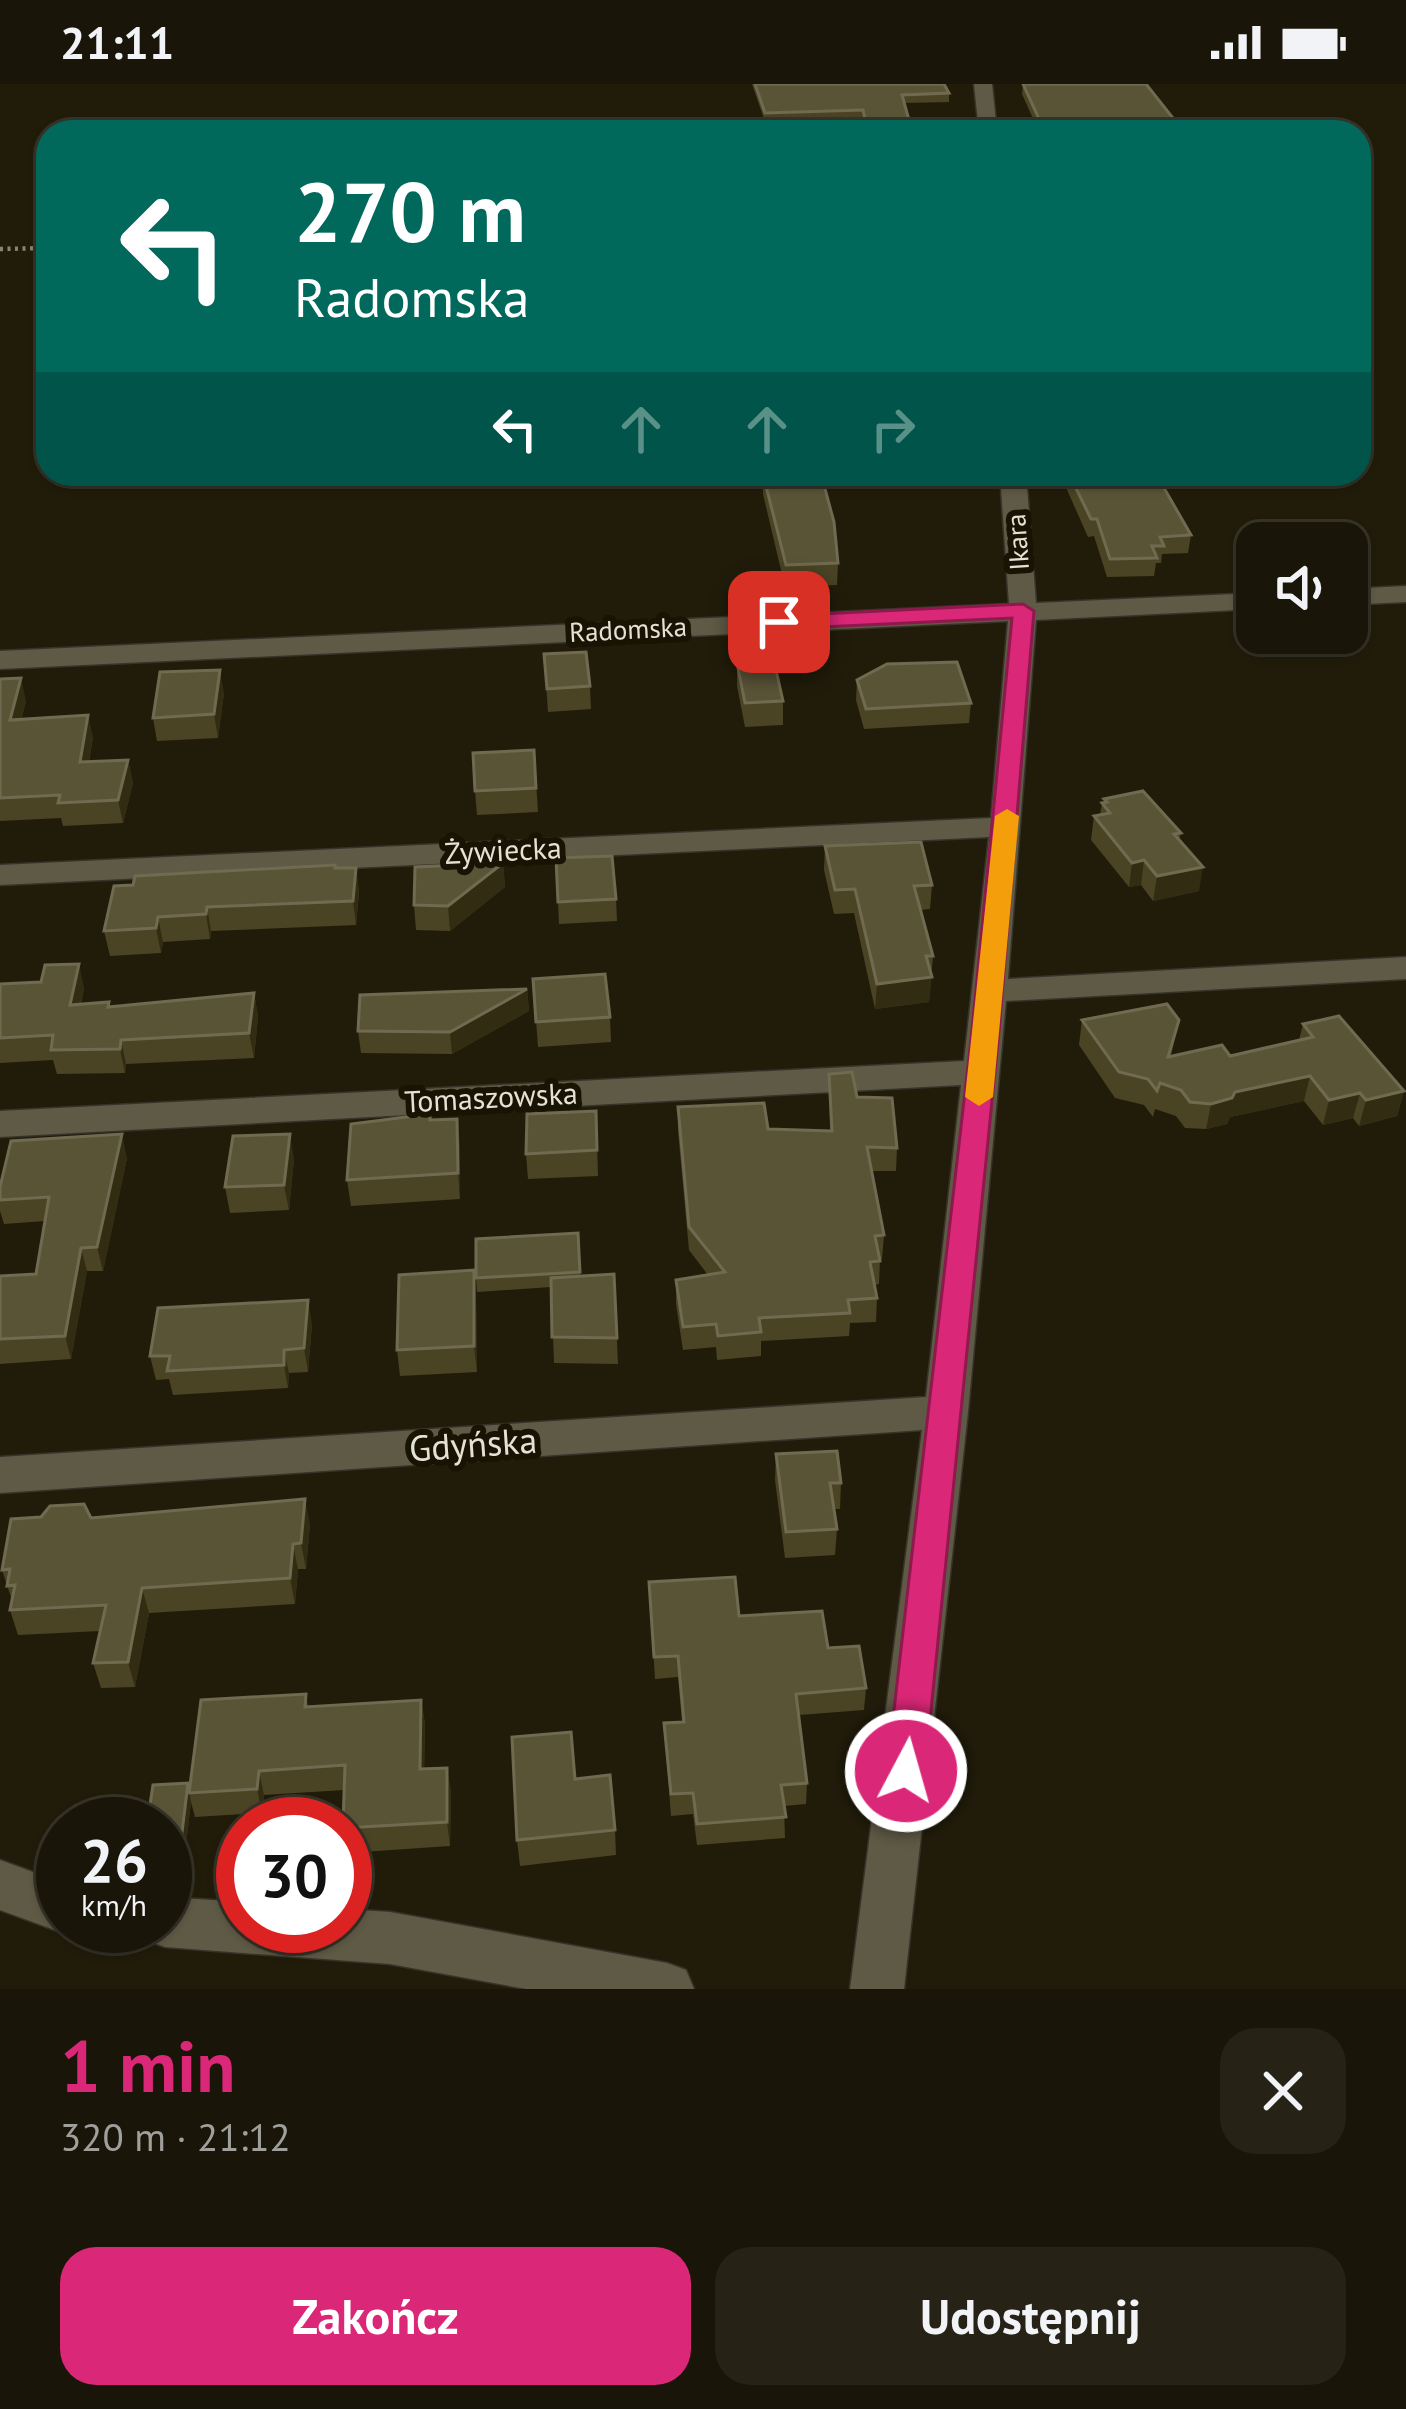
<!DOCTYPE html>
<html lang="pl">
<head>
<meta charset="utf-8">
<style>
  :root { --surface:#191508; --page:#262216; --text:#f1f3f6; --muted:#9f9f9c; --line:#373429; --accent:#db2777 }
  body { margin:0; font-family:"PT Sans",sans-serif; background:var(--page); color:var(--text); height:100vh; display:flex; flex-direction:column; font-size:45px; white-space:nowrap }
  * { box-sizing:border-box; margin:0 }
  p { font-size:39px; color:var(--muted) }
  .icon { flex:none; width:66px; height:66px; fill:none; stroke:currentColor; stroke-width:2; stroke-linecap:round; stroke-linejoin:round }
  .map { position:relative; height:1905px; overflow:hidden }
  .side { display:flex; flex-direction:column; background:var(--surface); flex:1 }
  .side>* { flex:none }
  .top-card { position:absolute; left:36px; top:36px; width:1335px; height:366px; border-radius:36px; box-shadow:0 3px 9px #0004,0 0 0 3px var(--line); background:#00695c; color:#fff; overflow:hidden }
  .fabs { position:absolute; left:1236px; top:438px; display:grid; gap:24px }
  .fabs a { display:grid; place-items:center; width:132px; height:132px; border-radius:24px; background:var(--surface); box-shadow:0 3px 9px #0004,0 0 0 3px var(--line); font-size:60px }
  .speed { position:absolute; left:36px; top:1713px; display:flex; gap:24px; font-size:60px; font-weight:700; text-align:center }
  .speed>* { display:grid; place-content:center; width:156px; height:156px; border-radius:50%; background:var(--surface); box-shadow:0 3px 9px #0004,0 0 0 3px var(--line); line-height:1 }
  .speed small { font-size:30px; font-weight:400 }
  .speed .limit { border:18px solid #d22; background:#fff; color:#111 }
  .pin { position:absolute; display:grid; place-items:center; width:102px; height:102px; color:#fff; margin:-51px; border-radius:24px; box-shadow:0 6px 18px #0006 }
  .me { position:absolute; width:132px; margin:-66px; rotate:6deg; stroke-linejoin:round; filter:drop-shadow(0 0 9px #0008) }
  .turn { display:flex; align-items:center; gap:42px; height:252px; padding:0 60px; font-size:54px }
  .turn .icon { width:156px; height:156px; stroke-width:2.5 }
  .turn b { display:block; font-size:84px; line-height:102px }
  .lanes { display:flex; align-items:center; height:114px; padding:0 60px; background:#0003; justify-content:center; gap:60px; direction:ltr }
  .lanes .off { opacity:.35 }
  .round { display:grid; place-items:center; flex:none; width:126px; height:126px; border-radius:36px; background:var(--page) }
  .head { display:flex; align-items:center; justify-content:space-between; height:204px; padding:0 60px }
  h1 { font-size:72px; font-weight:600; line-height:90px; color:var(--accent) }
  .primary-button { display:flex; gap:24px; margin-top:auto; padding:24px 60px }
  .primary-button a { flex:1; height:138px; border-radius:36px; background:var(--accent); color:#fff; font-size:48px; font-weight:600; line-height:138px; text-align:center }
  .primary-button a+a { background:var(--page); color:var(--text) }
  .status { display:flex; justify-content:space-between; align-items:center; height:84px; padding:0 60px; background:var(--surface); direction:ltr }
  .status svg { height:33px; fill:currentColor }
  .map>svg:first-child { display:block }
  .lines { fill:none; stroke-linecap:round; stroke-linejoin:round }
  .minor-casing { stroke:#36332b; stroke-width:3 }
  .path { stroke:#898576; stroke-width:4.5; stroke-dasharray:3 4.5; stroke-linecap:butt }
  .minor { fill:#5f5a45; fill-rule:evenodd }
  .wall { fill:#4a4324 }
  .shaded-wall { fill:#322c12 }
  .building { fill:#5a5437; stroke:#706a50; stroke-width:3 }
  .route { fill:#db2777; stroke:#8e194d; stroke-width:3 }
  .slow { fill:#f59e0b }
  .labels { text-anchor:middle; stroke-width:12; stroke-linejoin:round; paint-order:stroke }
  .far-street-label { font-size:27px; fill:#e4e1d5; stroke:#181303 }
  .street-label { font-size:30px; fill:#e4e1d5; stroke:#181303 }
  .near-street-label { font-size:36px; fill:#e4e1d5; stroke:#181303 }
</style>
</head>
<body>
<div class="status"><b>21:11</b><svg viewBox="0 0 49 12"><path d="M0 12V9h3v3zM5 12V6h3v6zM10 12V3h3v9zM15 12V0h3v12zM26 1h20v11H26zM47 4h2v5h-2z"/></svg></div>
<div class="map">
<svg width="1406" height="1905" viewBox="0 0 1406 1905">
  <rect width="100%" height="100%" fill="#211c0a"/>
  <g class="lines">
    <defs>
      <g id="minor">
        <path d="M974,0H992L997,48H979Z"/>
        <path d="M1000,390H1026L1036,519L1257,509V525L1036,536L1008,895L1406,873V895L1006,917L968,1328L904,1905H850L922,1346L0,1409V1373L926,1313L961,1001L0,1053V1027L964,977L989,753L0,801V781L991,734L1008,537L0,585V567L1009,520Z"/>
        <path d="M1406,502V518L1347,521V505Z"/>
        <path d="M0,1776L63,1799V1842H81L63,1849L0,1826Z"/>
        <path d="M165,1813L243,1818V1842H345V1825L390,1828L667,1879L686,1886L694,1905H526L390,1880L165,1863L146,1856L140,1842H165Z"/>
      </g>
    </defs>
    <use href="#minor" class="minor-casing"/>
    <path class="path" d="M0,165L48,164"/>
    <use href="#minor" class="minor"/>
  </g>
  <g class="wall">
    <path d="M752,0H944L949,9V18L904,19L909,36L907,48H865L863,35L765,38Z"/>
    <path d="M1023,0L1184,48H1039L1022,10Z"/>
    <path d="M763,390L838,479L837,501L785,503L763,410Z"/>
    <path d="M1060,390H1156L1191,451L1188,469L1162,470L1161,479H1156L1154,492L1107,493L1094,452L1088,453Z"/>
    <path d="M544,570L590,602L591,625L548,628Z"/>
    <path d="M737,579L783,617V641L745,643L737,602Z"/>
    <path d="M0,595L26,617L21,636L93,653L89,678L128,676L133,699L123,739L63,742L61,734L0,737Z"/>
    <path d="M857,596L971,619L969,639L864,645L856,616Z"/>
    <path d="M224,609L218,654L157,657L153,634Z"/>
    <path d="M534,666L538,728L477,731L475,707Z"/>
    <path d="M1104,715L1181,749L1179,756L1199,807L1153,817L1141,801L1129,803L1091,756L1094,732L1100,731L1102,719H1104Z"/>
    <path d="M825,762L932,801L930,825L920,826L933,872L929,918L875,925L854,829L834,830L824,786Z"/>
    <path d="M556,774L616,815L617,837L559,840Z"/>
    <path d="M503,779L505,803L450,847L416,846L414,821Z"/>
    <path d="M335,784H356L359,808L356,841L211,847L210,855L163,858L161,869L110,872L104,847Z"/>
    <path d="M533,895L610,933L611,958L538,963Z"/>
    <path d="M0,900L84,904L81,920L110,923L254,909L258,933L254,974L126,980L125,989L57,990L53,976L0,979Z"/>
    <path d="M527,905L529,927L452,970L361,969L358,947Z"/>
    <path d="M1082,936H1179L1171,972H1230L1299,956L1303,940L1404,1007L1397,1032L1359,1042L1353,1034L1323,1041L1304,1017L1230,1033L1227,1040L1206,1045L1185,1044L1176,1032L1155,1025L1153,1033L1144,1021L1115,1014L1079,961Z"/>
    <path d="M829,990L857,1013L897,1064L896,1087H872L884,1151L882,1175H880L879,1200L875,1201L877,1214L876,1238L850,1239L849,1252L761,1257V1272L717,1276L716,1263L683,1266L676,1220V1196L708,1191L689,1166L678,1047V1023L768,1045L830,1047Z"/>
    <path d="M596,1027L598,1092L528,1095L526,1070Z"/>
    <path d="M457,1035L460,1115L351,1122L347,1096L431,1036Z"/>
    <path d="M127,1074L103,1187H87L71,1275L0,1280V1192L36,1190L45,1137L4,1140L0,1127V1103Z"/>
    <path d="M294,1075L289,1126L230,1129L225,1103Z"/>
    <path d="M578,1149L580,1192L614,1190L618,1280L554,1279L551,1203L477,1208L476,1194Z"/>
    <path d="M474,1186L476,1212L477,1288L400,1292L397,1266Z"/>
    <path d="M312,1240L308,1288L289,1289L288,1304L173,1311L169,1295L156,1296L150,1272Z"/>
    <path d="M776,1370L841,1399L840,1425H834L837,1445L835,1471L785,1474L775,1396Z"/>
    <path d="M91,1434L310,1440L306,1485H298L295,1520L149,1529L135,1603L101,1604L93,1579L100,1547L18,1551L10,1526L12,1516L2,1486Z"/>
    <path d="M649,1498L828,1564L866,1604L864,1626L799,1631L807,1699L806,1720L784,1722L785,1754L697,1761L693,1730L671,1732L664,1639L682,1638L678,1593L655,1595Z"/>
    <path d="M306,1610L308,1623L421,1616L425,1640L424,1685L447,1684L451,1708L450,1762L347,1769L345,1757L344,1706L264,1711L262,1729L195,1733L191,1718L183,1785L165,1786V1740L188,1699Z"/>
    <path d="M615,1746L616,1771L520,1782L517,1756Z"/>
  </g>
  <g class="shaded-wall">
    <path d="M220,586L224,609L218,654L214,630Z"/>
    <path d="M21,594L26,617L16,659L10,636Z"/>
    <path d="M88,631L93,653L85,701L80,678Z"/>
    <path d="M128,676L133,699L123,739L118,716Z"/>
    <path d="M1144,776L1141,801L1129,803L1132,779Z"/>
    <path d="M503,779L505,803L450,847L448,822Z"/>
    <path d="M1203,783L1199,807L1153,817L1157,792Z"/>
    <path d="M356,784L359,808L356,841L353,817Z"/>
    <path d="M207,823L211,847L210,855L206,830Z"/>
    <path d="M158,833L163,858L161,869L156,844Z"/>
    <path d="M79,880L84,904L75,945L70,921Z"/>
    <path d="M932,893L929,918L875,925L877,900Z"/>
    <path d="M527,905L529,927L452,970L450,948Z"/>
    <path d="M254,909L258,933L254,974L249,949Z"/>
    <path d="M121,956L126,980L125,989L120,965Z"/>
    <path d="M1310,992L1304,1017L1230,1033L1227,1040L1206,1045L1211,1020L1235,1008Z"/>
    <path d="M1404,1007L1397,1032L1359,1042L1366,1016Z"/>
    <path d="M1360,1009L1353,1034L1323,1041L1329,1016Z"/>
    <path d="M457,1035L460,1060V1115L458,1089Z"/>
    <path d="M122,1050L127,1074L103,1187L97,1163Z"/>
    <path d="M290,1050L294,1075L289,1126L284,1101Z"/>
    <path d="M81,1164L87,1187L71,1275L65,1252Z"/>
    <path d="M474,1186L476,1212L477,1288L474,1262Z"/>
    <path d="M308,1216L312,1240L308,1288L304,1264Z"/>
    <path d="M284,1266L289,1289L288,1304L284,1281Z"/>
    <path d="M305,1415L310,1440L306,1485L301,1459Z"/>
    <path d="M293,1460L298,1485L295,1520L290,1494Z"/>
    <path d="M142,1504L149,1529L135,1603L128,1578Z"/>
    <path d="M421,1616L425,1640L424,1709L420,1685Z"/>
    <path d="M447,1684L451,1708L450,1762L447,1738Z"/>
    <path d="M259,1687L264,1711L262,1729L257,1705Z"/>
    <path d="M188,1699L191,1718L183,1785L179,1773Z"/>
  </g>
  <g class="building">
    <path d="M755,0H944L949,9L902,11L909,36H903L907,48H868L863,26L765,29Z"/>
    <path d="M1023,0H1146L1184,48H1045Z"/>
    <path d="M763,390H821L834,438L838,479L786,481Z"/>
    <path d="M1069,390H1156L1191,451L1160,453L1164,462H1152L1157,474L1110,475L1097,435H1091Z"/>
    <path d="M586,568L590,602L547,605L544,570Z"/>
    <path d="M774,577L783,617L745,619L737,579Z"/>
    <path d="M957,578L971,619L866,625L857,596L887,580Z"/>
    <path d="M220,586L214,630L153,634L160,588Z"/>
    <path d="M21,594L10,636L88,631L80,678L128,676L118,716L58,719L60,711L0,714V595Z"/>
    <path d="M534,666L536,704L475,707L473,669Z"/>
    <path d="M1143,707L1181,749L1174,750L1203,783L1157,792L1144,776L1132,779L1094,732L1110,729L1102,719L1107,718L1104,715Z"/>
    <path d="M921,758L932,801L914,802L933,872H926L932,893L877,900L855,805L835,806L825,762Z"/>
    <path d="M612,772L616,815L558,818L556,774Z"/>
    <path d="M503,779L448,822L414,821L415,783Z"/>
    <path d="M335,781V784H356L353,817L207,823L206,830L158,833L156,844L104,847L114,802L133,801L135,792Z"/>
    <path d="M79,880L70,921L109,918L108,923L254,909L249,949L121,956L120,965L51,966L53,951L0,954V900L41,898L45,881Z"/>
    <path d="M605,890L610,933L536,938L533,895Z"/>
    <path d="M527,905L450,948L358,947L360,911Z"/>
    <path d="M1167,920L1179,936L1168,973L1222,961L1230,972L1313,953L1303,940L1339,932L1404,1007L1366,1016L1360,1009L1329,1016L1310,992L1235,1008L1232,1014L1211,1020L1190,1018L1181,1006L1160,999L1157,1007L1148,995L1119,988L1082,936Z"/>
    <path d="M852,988L857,1013L892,1014L897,1064L867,1063L884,1151L875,1152L880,1177L870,1178L877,1214L848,1216L850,1229L759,1234L761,1248L718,1252L716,1240L683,1243L676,1196L725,1188L689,1143L678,1023L764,1019L768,1045L832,1047L829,990Z"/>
    <path d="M596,1027L597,1066L526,1070L527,1030Z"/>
    <path d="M430,1030V1036L457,1035L458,1089L347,1096L351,1040Z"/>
    <path d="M122,1050L97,1163L81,1164L65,1252L0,1255V1192L36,1190L49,1113L0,1116V1103L11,1057Z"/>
    <path d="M290,1050L284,1101L225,1103L233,1052Z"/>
    <path d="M578,1149L580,1188L476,1194V1155Z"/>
    <path d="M474,1186V1262L397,1266L399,1191Z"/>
    <path d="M614,1190L617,1254L552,1253L551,1194Z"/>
    <path d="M308,1216L304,1264L284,1266V1281L167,1287L170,1272H150L158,1224Z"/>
    <path d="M837,1367L841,1399H830L837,1445L786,1448L776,1370Z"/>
    <path d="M305,1415L301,1459L293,1460L290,1494L142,1504L128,1578L93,1579L106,1521L10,1526L15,1501L7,1502L10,1485L2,1486L11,1435L41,1433L50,1422L84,1420L91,1434Z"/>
    <path d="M735,1493L739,1532L822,1527L828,1564L859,1562L866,1604L796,1610L807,1699L781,1701L786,1733L697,1740L693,1709L671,1710L664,1639L684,1638L678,1572L654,1573L649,1498Z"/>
    <path d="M306,1610L305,1623L421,1616L420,1685L447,1684V1738L345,1744V1740H343L345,1681L259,1687L257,1705L189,1709L201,1616Z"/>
    <path d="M571,1648L575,1695L610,1691L615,1746L517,1756L512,1653Z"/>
    <path d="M188,1699L179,1773H165V1740H147L153,1701Z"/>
  </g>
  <path class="route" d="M1023,520L1034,527L999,947L925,1687L919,1699L906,1704L893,1699L887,1687L972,947L1012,534L779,545L768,538L779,532Z"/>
  <path class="slow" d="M1007,725L1019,732L993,1013L979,1022L965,1013L995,732Z"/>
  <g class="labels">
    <g class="far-street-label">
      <text transform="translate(1018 458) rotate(-94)" y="9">Ikara</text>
      <text transform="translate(628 546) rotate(-3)" y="9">Radomska</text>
    </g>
    <g class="street-label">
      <text transform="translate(503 767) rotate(-3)" y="10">Żywiecka</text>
      <text transform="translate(491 1014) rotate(-3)" y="10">Tomaszowska</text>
    </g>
    <g class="near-street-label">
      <text transform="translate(473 1360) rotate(-4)" y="13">Gdyńska</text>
    </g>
  </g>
</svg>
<div class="fabs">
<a><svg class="icon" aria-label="sound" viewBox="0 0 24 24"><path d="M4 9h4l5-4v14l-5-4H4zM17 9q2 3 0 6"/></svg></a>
</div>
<div class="speed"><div>26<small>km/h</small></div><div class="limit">30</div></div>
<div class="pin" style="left:779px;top:538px;background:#d93025"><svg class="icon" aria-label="arrive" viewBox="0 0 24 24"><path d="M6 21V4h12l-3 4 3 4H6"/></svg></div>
<svg class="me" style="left:906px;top:1687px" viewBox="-20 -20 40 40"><circle r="17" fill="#db2777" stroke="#fff" stroke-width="3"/><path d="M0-11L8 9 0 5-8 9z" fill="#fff"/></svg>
<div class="top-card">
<div class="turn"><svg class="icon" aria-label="left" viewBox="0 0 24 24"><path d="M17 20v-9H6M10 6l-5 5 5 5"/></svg><div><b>270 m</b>Radomska</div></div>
<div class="lanes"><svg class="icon" aria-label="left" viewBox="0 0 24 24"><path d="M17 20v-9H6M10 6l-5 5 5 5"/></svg><svg class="icon off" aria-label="ahead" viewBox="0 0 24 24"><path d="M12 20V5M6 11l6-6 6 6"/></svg><svg class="icon off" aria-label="ahead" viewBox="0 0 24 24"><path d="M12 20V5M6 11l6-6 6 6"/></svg><svg class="icon off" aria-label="right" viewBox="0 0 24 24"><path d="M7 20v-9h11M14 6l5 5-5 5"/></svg></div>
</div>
</div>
<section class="side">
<div class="head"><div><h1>1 min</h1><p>320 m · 21:12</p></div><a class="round"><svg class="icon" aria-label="close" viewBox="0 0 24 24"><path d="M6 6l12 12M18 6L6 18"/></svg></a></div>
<div class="primary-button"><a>Zakończ</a><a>Udostępnij</a></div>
</section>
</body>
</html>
